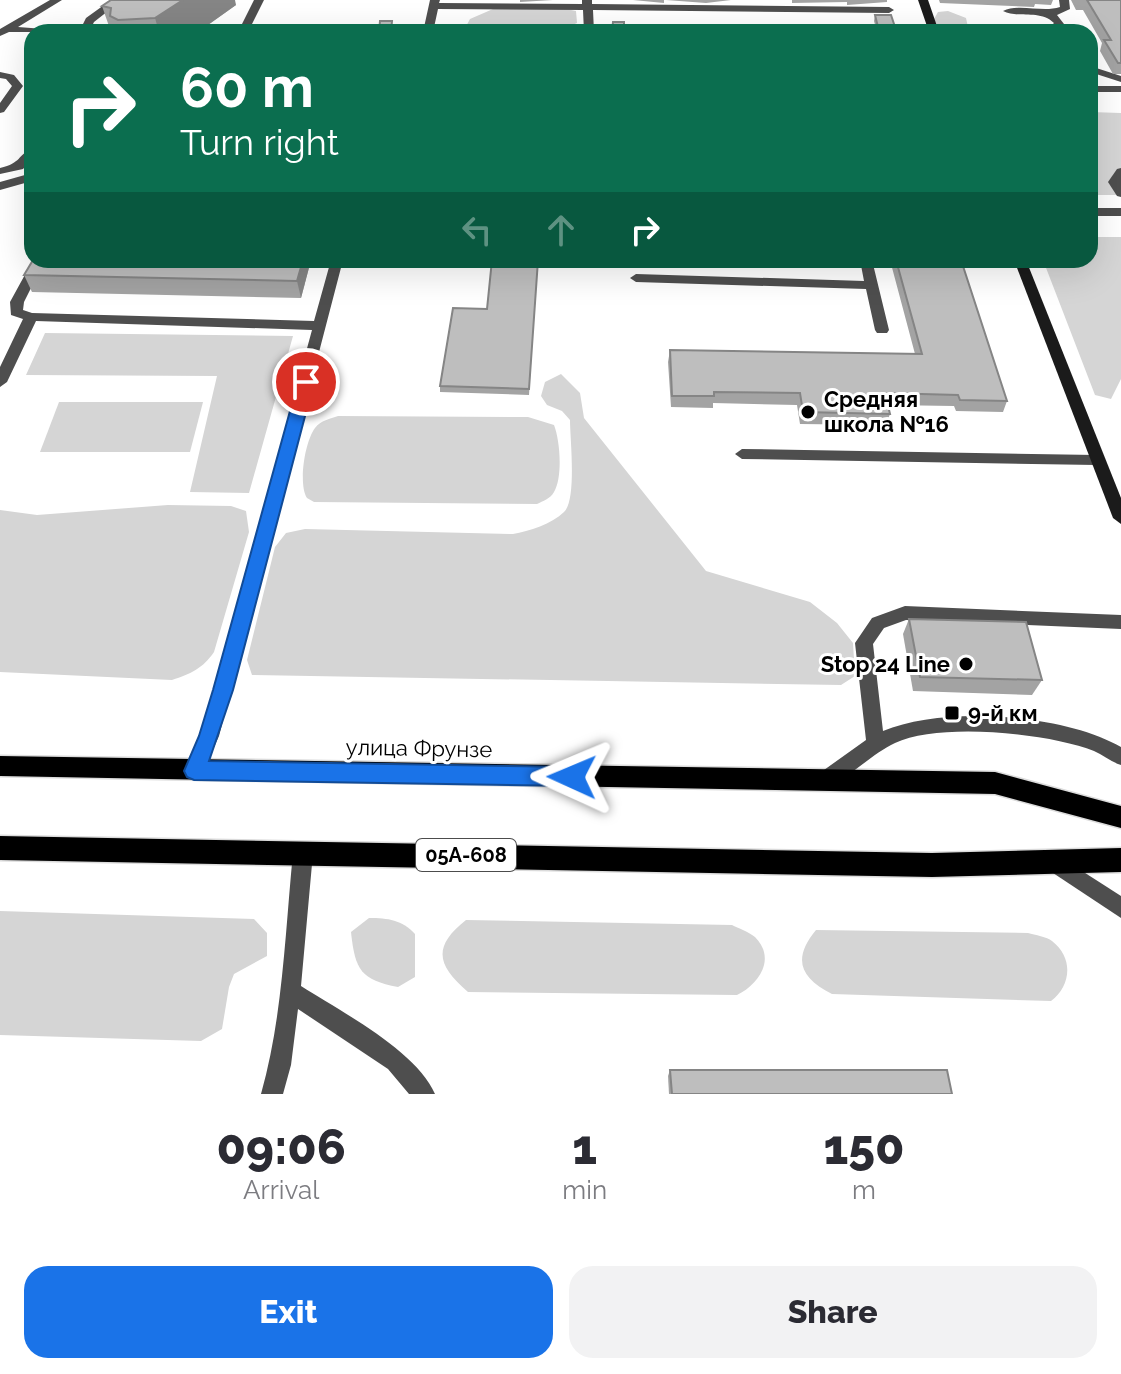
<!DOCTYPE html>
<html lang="en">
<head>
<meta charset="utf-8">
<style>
  :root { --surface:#fff; --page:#f2f2f3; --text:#2b2b33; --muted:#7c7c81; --accent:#1a73e8 }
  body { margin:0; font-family:Raleway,sans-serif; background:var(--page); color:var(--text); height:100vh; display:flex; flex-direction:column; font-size:30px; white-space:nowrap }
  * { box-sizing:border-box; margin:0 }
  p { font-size:26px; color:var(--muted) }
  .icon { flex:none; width:44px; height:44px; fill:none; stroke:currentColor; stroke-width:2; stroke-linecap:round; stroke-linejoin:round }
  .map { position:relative; height:1094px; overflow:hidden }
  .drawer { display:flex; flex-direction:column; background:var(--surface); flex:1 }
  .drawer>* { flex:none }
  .banner { position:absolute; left:24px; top:24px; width:1074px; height:244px; border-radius:24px; box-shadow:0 8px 32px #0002; background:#0b6e4f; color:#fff; overflow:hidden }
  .pin { position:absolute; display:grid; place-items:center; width:68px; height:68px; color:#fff; margin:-34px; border:4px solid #fff; border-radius:50%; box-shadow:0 2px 8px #0007 }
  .me { position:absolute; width:88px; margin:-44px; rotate:271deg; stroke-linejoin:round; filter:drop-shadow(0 0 6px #0008) }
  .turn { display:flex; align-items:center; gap:28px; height:168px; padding:0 24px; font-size:36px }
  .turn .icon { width:104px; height:104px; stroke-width:2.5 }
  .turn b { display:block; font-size:56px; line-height:68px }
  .lanes { display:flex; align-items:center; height:76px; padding:0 24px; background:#0003; justify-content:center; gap:40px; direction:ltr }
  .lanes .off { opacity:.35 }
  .eta { display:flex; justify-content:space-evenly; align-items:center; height:136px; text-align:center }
  .eta b { font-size:48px; font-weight:800; line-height:56px }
  .action { display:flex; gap:16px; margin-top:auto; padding:16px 24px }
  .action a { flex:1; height:92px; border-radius:24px; background:var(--accent); color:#fff; font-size:32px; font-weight:800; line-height:92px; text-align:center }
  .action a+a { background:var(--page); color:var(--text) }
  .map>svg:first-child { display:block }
  .green { fill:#d5d5d5 }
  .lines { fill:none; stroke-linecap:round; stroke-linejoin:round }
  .primary-casing { stroke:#dbdbdb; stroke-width:3 }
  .lane { fill:#4e4e4e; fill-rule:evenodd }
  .secondary { fill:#1b1b1b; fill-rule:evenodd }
  .primary { fill:#000; fill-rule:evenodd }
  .wall { fill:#a3a3a3 }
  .shaded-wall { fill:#858585 }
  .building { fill:#bebebe; stroke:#858585; stroke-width:2 }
  .route { fill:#1a73e8; stroke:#114b97; stroke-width:2 }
  .poi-dot { fill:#000; stroke:#fff; stroke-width:3 }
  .labels { text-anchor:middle; stroke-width:6; stroke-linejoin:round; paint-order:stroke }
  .shield { fill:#fff; stroke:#4c4c4c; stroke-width:2 }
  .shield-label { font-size:20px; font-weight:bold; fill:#000 }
  .poi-label { font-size:22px; font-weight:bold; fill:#000; stroke:#fff; text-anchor:start }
  .street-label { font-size:22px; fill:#000; stroke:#fff }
</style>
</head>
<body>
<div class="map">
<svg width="1121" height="1094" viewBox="0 0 1121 1094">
  <rect width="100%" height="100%" fill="#fff"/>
  <g class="green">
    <path d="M493,9H566L576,11L577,23L556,32H463L470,19Z"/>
    <path d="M948,11L966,18L969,32H939L934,19L938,12Z"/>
    <path d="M1090,112L1121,113V195H1090Z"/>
    <path d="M1090,237H1121V379L1111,399L1095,395L1043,260H1090Z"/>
    <path d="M45,333L293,336L249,493L190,492L217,376L26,375Z"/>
    <path d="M561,374L580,393L584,418L706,571L810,602L837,623L853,643L855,676L841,685L252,675L247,660L275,547L286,533L305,529L513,534C529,531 552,524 564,512C577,500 570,439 570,420L562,411L547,405L541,396L545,382Z"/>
    <path d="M59,402H203L190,452H40Z"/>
    <path d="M338,416L528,417L554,425C560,440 563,477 554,492C550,499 543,501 537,504L314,502L307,498C298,484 305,441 315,428C321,420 330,419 338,416Z"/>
    <path d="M168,505L231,506L246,511L249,532L214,652C203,668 191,674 172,680L0,672V510L37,515Z"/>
    <path d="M0,911L254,919L267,933V956L234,974L229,987L222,1029L201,1041L0,1035Z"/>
    <path d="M369,918C388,918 402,920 415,934V977L398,987C361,980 355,970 351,932Z"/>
    <path d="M466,920L732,925C738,928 749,932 755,937C777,959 758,985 737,995L468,992C437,965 432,947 466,920Z"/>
    <path d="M816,930L1028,933C1035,935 1047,937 1052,941C1074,958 1071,986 1051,1001L832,994C800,978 792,959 816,930Z"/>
  </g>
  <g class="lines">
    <defs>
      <g id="primary">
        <path d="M0,756L995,772L1121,806V828L995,794L0,776Z"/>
        <path d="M0,836L932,853L1121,848V872L932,877L0,860Z"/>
      </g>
    </defs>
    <use href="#primary" class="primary-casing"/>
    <g class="lane">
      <path d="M50,0H62L18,27L44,29L49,32H9L0,36V29Z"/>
      <path d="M111,0H122L94,22L89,32H79L86,18Z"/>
      <path d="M254,0H264L248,32H238Z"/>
      <path d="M430,0H440L439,3L582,4V0H592V4L889,7L894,10L889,13L593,10L594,32H584L583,10L438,9L433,32H423Z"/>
      <path d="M1059,0H1069L1070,9L1057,15L1064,24L1056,32H971L970,27L975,24L1050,27L1054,23C1039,9 1019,19 1003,11C1020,3 1042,13 1060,7Z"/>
      <path d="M1090,66L1121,76V82L1090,72Z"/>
      <path d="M0,72L14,75L23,86L4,112L0,113V103L12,86L6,79L0,78Z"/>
      <rect x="1090" y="86" width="31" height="6"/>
      <path d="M32,149V159L23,169L0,174V168C22,163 17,155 32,149Z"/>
      <path d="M1121,168V197L1117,196L1108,182L1117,169Z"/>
      <path d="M32,173V181L0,190V182Z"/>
      <rect x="1090" y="208" width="31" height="8"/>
      <path d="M33,260H45L24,302L23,310L32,313L314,321L331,260H343L219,736L201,777L194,779L187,777L185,771L201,736L214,690L312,330L36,321L7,382L0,387V367L23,319L11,315L10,302Z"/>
      <path d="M860,260H872L889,330L887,333H877L875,330L866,289L636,282L630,278L636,274L864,281Z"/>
      <path d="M742,449L1096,455L1103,460L1096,465L742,459L735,454Z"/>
      <path d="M905,606L1121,615V629L906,620L884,628L873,644L883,731C944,705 1064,714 1121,747V765C1111,762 1103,755 1094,751C1049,733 939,722 895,743C871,754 846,781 824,789L817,787L815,781L817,775L866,740L855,643L872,618Z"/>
      <path d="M303,844L310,846L313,853L301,986C340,1011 417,1051 435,1094H409L388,1069L298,1009L291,1065L283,1094H261C283,1016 285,933 293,853L296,846Z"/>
      <path d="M1054,853L1121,896V918L1047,869L1044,862L1047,855Z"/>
    </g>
    <g class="secondary">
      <path d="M918,0H928L939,32H929Z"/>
      <path d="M1014,260H1026L1121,498V524L1113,518Z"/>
    </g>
    <use href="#primary" class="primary"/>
  </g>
  <g class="wall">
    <path d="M520,0H553L520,2Z"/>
    <path d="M633,0H664V3Z"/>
    <path d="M666,0H731L706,3Z"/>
    <path d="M779,0H887V2L847,5V2L792,3V0Z"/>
    <path d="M939,0H1053L1051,5L1035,4L1034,7L940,3Z"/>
    <path d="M1071,0H1121V74H1113L1100,51L1102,43L1083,10H1076Z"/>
    <path d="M236,5L198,32H111L102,6Z"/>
    <path d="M875,15L895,27L893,32H877L874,21Z"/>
    <path d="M33,260H311L301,298L32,292L24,275Z"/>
    <path d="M538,260L529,395L440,392V386Z"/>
    <path d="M890,260H961L1007,401L1003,412L956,411L954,406L888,405L890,414L886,425L800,424L797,405L713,403V408L671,407L668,362L670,350L915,354Z"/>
    <path d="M909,619L1042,680L1032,695L913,691L903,634Z"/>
    <path d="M670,1070L952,1094H669L668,1076Z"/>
  </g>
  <g class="shaded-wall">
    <path d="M183,0H235L236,5L198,32H159L155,18Z"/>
    <path d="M303,260H311L301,298L297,281Z"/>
  </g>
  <g class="building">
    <path d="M111,0H183L155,18L118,20L110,16L111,8L102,6Z"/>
    <path d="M1087,0H1121V63H1118L1104,40H1111Z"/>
    <path d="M875,15H891L895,27H878Z"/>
    <path d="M380,21H392L391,32H379Z"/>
    <path d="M613,22H624V32H612Z"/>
    <path d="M736,29L799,30V32H736Z"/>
    <path d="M33,260H303L297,281L24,275Z"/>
    <path d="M492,260H538L529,389L440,386L453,308L487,309Z"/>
    <path d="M896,260H961L1007,401L960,400L958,395L885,393L890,414L803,412L800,393L714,392V396H672L670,350L922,354Z"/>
    <path d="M909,619L1026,622L1042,680L920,677Z"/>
    <path d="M670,1070H947L952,1094H672Z"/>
  </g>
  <path class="route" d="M306,376L314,382L233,690L209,761L572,767L580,770L583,777L580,784L572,786L194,780L187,777L184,771L199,736L213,690L298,382Z"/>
  <g class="poi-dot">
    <circle cx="808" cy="412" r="8"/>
    <circle cx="966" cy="664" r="8"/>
    <rect x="944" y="705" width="16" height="16" rx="4"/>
  </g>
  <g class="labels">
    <rect class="shield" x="416" y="839" width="100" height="32" rx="6"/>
    <g class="shield-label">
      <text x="466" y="862">05А-608</text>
    </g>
    <g class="poi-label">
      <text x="824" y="407">Средняя<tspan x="824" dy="25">школа №16</tspan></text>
      <text x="950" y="672" text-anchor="end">Stop 24 Line</text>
      <text x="968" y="721">9-й км</text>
    </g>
    <g class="street-label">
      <text transform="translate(419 748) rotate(1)" y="8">улица Фрунзе</text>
    </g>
  </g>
</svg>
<div class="pin" style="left:306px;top:382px;background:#d93025"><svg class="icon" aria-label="arrive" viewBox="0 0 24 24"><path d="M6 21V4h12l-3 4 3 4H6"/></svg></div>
<svg class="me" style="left:572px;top:777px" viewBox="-20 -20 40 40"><path d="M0-17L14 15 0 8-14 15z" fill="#1a73e8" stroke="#fff" stroke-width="4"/></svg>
<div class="banner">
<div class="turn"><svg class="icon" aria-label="right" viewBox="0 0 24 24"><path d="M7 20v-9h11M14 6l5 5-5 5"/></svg><div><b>60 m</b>Turn right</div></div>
<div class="lanes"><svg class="icon off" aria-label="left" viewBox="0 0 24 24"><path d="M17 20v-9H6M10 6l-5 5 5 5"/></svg><svg class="icon off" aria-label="ahead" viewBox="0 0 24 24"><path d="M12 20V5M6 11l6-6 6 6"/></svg><svg class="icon" aria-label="right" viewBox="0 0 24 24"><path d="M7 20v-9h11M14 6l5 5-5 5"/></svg></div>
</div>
</div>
<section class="drawer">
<div class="eta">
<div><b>09:06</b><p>Arrival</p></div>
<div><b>1</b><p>min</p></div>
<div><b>150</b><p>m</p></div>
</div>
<div class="action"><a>Exit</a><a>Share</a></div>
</section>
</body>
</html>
